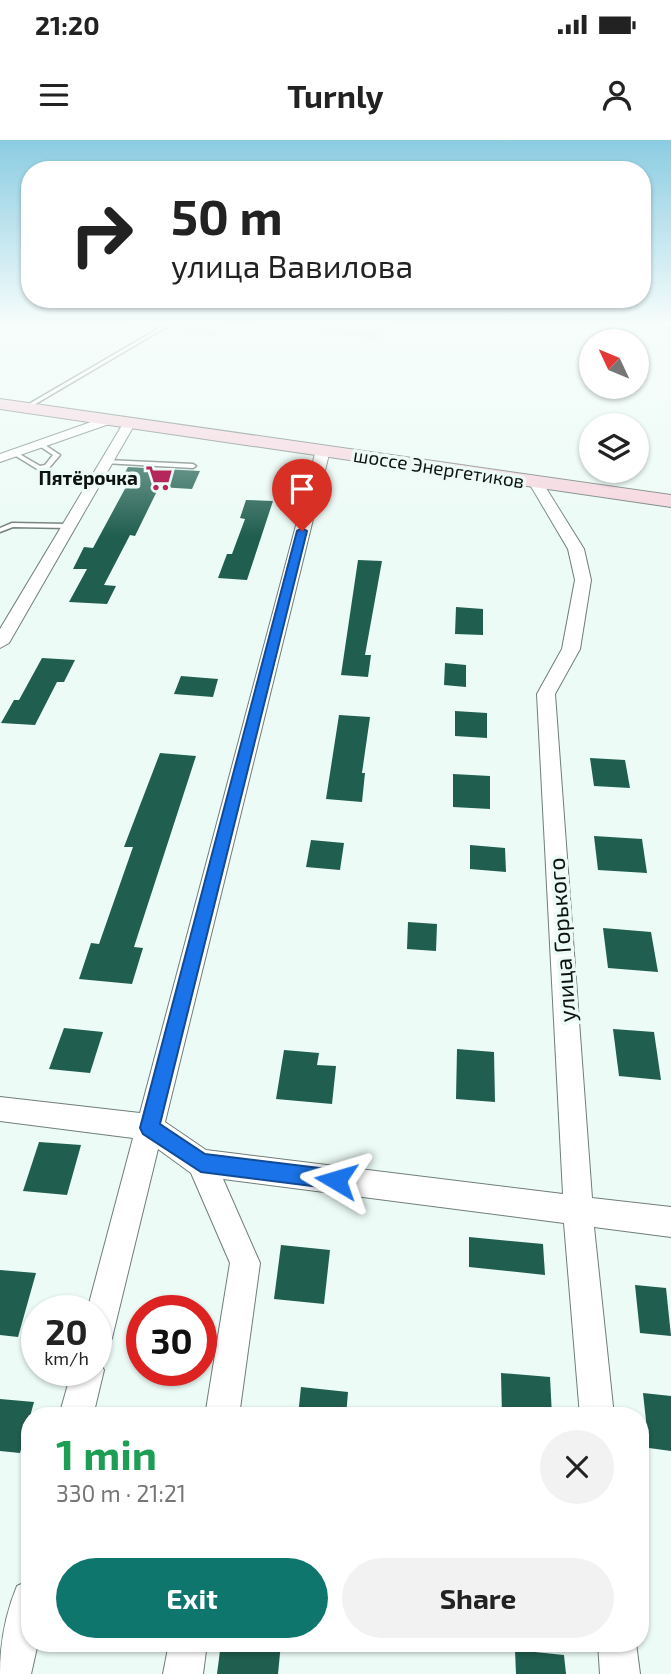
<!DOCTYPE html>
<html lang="en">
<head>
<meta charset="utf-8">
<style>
  :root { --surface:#fff; --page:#f2f2f2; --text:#222; --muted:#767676; --accent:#0f766e }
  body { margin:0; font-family:"Exo 2",sans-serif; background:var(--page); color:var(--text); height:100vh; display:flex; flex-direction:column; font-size:26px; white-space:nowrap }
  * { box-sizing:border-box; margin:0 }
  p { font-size:23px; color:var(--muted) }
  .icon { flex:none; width:38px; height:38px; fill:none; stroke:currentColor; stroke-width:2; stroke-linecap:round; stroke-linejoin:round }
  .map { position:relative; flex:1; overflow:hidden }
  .sheet { position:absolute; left:21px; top:1267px; width:628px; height:245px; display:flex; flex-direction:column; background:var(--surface); border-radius:28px; box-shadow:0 2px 5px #0004 }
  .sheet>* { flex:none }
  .hud { position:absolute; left:21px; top:21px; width:630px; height:147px; border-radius:28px; box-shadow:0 2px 5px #0004; background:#fff; color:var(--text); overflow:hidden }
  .needle { width:46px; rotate:314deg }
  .controls { position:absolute; left:579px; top:189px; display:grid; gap:14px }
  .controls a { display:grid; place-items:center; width:70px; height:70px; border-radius:50%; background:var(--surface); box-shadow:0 2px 5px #0004; font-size:35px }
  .speed { position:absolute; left:21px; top:1155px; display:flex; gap:14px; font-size:35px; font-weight:700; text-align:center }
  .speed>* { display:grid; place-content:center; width:91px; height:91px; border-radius:50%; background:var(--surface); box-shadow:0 2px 5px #0004; line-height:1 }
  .speed small { font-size:18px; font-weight:400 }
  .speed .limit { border:10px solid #d22; background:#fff; color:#111 }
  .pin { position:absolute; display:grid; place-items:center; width:60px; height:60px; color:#fff; margin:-72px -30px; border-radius:50% 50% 50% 0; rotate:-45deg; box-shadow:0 0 7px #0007 }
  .pin .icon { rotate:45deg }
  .me { position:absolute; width:77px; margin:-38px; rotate:277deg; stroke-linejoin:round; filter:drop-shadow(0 0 5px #0008) }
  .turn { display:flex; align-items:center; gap:24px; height:147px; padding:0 35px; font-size:32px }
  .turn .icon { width:91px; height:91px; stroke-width:2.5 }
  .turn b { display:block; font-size:49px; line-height:60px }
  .round { display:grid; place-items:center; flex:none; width:74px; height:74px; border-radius:37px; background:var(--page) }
  .summary { display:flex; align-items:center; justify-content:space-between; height:119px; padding:0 35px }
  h1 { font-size:42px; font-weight:700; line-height:52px; color:#1e9e55 }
  .cta { display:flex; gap:14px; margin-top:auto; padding:14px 35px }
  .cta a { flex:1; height:80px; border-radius:42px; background:var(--accent); color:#fff; font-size:28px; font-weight:700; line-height:80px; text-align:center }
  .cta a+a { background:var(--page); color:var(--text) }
  .status { display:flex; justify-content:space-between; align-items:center; height:49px; padding:0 35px; background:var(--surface); direction:ltr }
  .status svg { height:19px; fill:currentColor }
  header { display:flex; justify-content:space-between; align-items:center; height:91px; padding:0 35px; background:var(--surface); font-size:32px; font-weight:700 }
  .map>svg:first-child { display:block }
  .built { fill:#daf0e9 }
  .building { fill:#205e4f }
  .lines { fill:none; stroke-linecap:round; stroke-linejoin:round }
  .service-casing { stroke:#707d78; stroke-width:3 }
  .minor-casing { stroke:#707d78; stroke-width:2 }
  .secondary-casing { stroke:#707d78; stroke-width:2 }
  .path { stroke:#8b9692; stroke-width:2.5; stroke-dasharray:1 2.5; stroke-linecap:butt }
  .service { fill:#fff; fill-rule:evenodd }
  .minor { fill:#fff; fill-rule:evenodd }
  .secondary { fill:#f7d4de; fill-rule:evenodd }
  .route { fill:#1a73e8; stroke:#114b97; stroke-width:2 }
  .labels { text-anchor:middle; stroke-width:7; stroke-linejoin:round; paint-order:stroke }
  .far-street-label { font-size:19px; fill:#0e1311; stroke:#ecfbf6 }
  .far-poi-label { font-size:19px; font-weight:bold; fill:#0e1311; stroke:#ecfbf6; text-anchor:end }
  .street-label { font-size:23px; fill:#0e1311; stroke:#ecfbf6 }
</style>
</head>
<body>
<div class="status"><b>21:20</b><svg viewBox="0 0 49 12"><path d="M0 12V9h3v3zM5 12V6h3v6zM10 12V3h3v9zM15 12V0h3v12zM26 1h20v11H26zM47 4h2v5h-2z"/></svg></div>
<header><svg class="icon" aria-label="menu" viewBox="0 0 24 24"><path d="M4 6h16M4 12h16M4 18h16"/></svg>Turnly<svg class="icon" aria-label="person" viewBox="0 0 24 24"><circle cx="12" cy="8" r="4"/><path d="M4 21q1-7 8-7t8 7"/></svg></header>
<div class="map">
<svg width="671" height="1534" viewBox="0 0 671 1534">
  <rect width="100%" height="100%" fill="#ecfbf6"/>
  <g class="built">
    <path d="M127,183H227L213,197L129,186Z"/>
    <path d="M228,183H390L380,200Z"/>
  </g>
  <g class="building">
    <path d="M128,327L200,331L192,349L159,347L135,396L130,395L104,445L116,446L107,464L69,462L87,429H73L84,407L93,408L127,345H118Z"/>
    <path d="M246,360L273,361L247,440L218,438L227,414H232L245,379L240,378Z"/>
    <path d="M358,420L382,421L365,515H371L368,537L341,535Z"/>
    <path d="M456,467L483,469V495L455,494Z"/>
    <path d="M42,518L75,520L64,542H57L35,585L1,583L14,560H19Z"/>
    <path d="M445,523L466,525V547L444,545Z"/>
    <path d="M181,536L218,539L213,557L174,554Z"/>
    <path d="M455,571L487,573V598L455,596Z"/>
    <path d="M339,575L370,577L362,633H365L362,662L326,659Z"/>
    <path d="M160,613L196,616L134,807L143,808L132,844L79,839L91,803L99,804L133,707H124Z"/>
    <path d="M590,618L625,620L630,648L594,646Z"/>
    <path d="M453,634L490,636V669L453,667Z"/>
    <path d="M594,696L642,699L647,733L598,730Z"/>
    <path d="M311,700L344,703L340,730L306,727Z"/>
    <path d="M470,705L505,708L506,732L470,729Z"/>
    <path d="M408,782L437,784L436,811L407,809Z"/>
    <path d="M603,788L651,792L658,832L608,828Z"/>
    <path d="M64,888L103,892L90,933L49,929Z"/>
    <path d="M613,889L654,892L661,940L619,936Z"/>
    <path d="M457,909L494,912L495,962L456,959Z"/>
    <path d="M284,910L319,913L317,925L336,926L332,964L276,959Z"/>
    <path d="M39,1002L81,1005L67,1055L23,1051Z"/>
    <path d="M469,1097L543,1104L545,1135L469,1127Z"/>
    <path d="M281,1105L330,1110L324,1164L274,1159Z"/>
    <path d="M0,1130L36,1133L18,1197L0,1195Z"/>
    <path d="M635,1145L666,1148L671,1196L640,1193Z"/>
    <path d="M501,1233L550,1237L552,1276H502Z"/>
    <path d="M301,1247L348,1252L346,1276H298Z"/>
    <path d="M643,1253L671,1256V1311L649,1308Z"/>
    <path d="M0,1259L34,1262L20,1313L0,1311Z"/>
    <path d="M221,1503H281L278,1534H217Z"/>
    <path d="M515,1510L564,1515L566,1534H516Z"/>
  </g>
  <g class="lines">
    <defs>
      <g id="service">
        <path d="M168,183H173L27,269L22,268Z"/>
        <path d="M38,303H42L60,315L49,328L37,329L11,313L16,312L40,326L45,325L53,315L38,305Z"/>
        <path d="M106,320L193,324L196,326L193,328L104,323L103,322Z"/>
        <path d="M12,383L68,384L71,386L68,388L13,387L0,392V388Z"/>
      </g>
      <g id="minor">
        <path d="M108,276L114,280L112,283L0,322V314Z"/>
        <path d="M130,278L136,282L9,503L0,508V489L124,282Z"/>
        <path d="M323,306L330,310L165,982L206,1010L563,1054L537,554L562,509L575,440L568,409L529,343L531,340H541L584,409L591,440L580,509L555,554L592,1058L671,1067V1097L594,1087L614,1276H580L564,1083L223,1039L260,1123L239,1276H205L230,1123L191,1033L158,1009L112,1198L107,1209L96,1214V1171H87L133,998L0,981V957L140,973L316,310Z"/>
        <path d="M96,1217L104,1230L93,1276H59L72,1230H96Z"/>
        <path d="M30,1440V1503H38L31,1534H0C0,1503 5,1475 17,1446Z"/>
        <path d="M169,1503H207L203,1534H163Z"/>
        <path d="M598,1503H636L640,1534H600Z"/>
      </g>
      <path id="secondary" d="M0,259L671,355V367L0,269Z"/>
    </defs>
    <use href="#service" class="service-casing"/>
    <use href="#minor" class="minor-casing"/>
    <use href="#secondary" class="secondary-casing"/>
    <path class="path" d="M664,183L671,198"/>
    <use href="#service" class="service"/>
    <use href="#minor" class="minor"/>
    <use href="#secondary" class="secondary"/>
  </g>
  <linearGradient id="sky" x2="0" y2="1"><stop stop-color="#8bcce2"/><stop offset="0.46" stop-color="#f6fdfb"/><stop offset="1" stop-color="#f6fdfb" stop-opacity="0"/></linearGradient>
  <rect width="671" height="397" fill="url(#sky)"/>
  <path class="route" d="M302,388L307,391L160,984L205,1014L336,1030L343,1033L346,1040L343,1047L336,1049L201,1032L143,994L140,988L297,391Z"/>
  <defs>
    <symbol id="supermarket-bare" viewBox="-9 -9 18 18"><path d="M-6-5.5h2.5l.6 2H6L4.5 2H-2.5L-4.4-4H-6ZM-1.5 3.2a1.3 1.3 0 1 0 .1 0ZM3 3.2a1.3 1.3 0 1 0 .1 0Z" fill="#b5275b" stroke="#ecfbf6" stroke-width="2.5" paint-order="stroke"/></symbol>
  </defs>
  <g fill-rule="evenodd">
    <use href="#supermarket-bare" x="140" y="319" width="38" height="38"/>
  </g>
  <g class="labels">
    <g class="far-street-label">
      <text transform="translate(439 328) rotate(9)" y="7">шоссе Энергетиков</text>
    </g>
    <g class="far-poi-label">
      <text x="138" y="345">Пятёрочка</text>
    </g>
    <g class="street-label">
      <text transform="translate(562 800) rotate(-94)" y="8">улица Горького</text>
    </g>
  </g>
</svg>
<div class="controls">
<a><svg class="needle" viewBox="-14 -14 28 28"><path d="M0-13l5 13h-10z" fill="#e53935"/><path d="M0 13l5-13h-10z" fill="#767676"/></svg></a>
<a><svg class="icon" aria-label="layers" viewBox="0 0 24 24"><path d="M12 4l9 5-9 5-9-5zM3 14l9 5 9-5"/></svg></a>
</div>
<div class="speed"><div>20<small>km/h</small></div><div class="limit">30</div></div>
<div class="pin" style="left:302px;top:391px;background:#d93025"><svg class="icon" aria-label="arrive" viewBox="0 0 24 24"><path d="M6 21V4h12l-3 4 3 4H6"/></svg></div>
<svg class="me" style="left:336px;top:1040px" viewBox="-20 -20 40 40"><path d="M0-17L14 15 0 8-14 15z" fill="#1a73e8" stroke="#fff" stroke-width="4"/></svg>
<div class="hud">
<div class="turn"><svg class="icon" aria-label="right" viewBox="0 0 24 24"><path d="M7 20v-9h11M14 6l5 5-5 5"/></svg><div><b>50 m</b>улица Вавилова</div></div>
</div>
<section class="sheet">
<div class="summary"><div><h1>1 min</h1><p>330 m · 21:21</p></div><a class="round"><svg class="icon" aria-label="close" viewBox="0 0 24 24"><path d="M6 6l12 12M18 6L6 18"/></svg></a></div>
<div class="cta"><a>Exit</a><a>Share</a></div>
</section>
</div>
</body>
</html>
